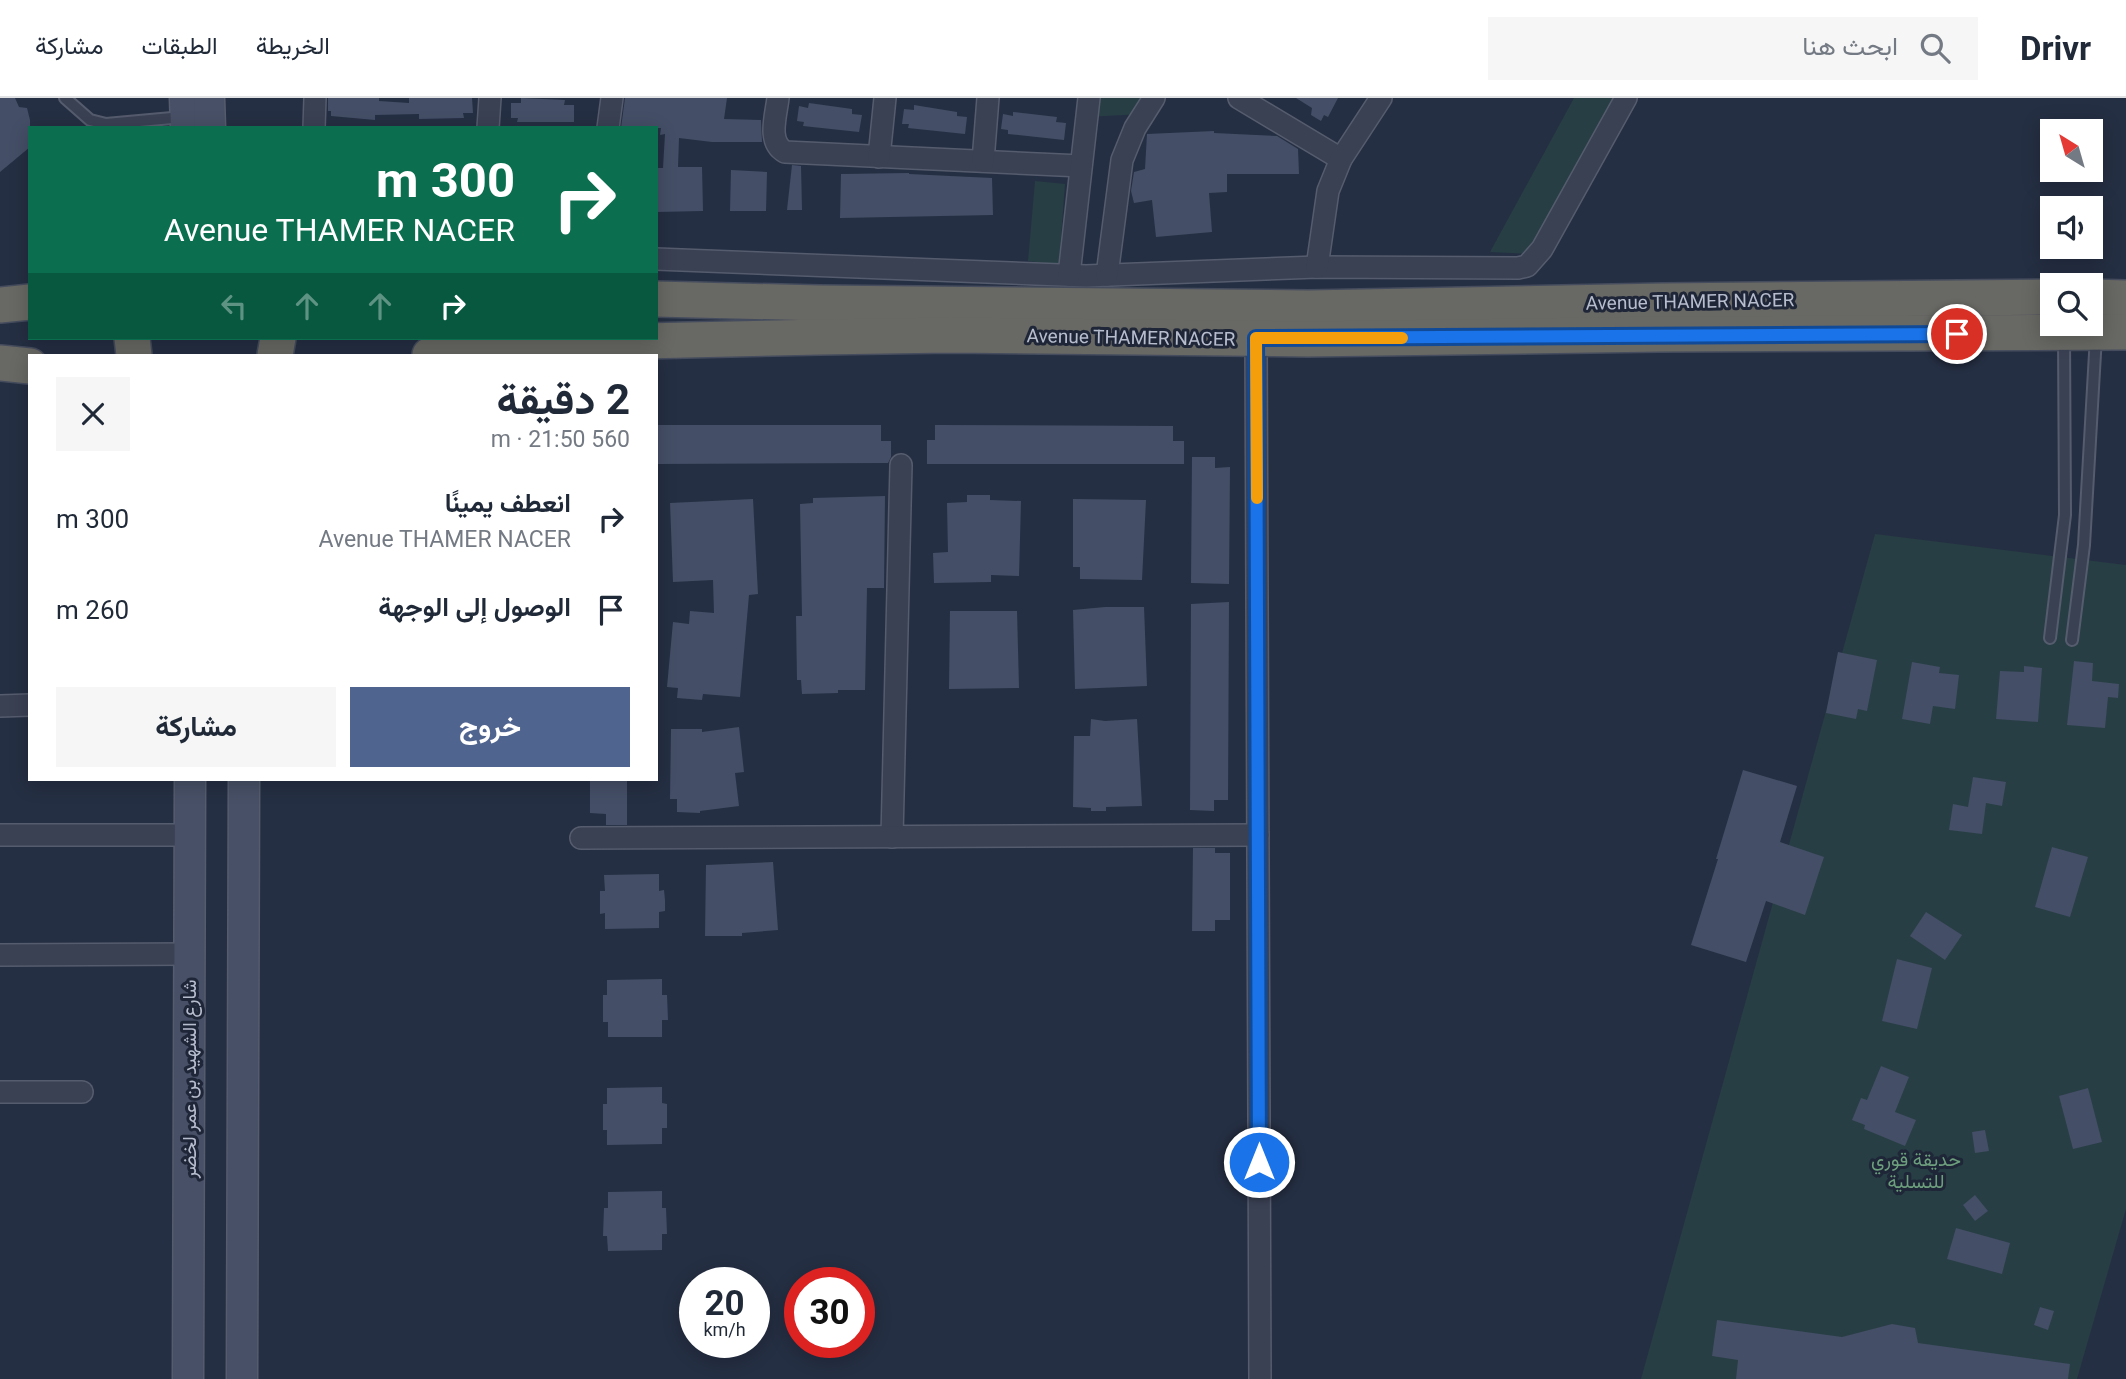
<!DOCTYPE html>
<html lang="ar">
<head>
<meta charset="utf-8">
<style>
  :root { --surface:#fff; --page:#f6f6f7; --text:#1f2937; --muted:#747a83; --line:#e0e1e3; --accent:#506490 }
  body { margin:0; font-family:Roboto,Vazirmatn,sans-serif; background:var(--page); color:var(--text); direction:rtl; height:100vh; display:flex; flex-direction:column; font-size:26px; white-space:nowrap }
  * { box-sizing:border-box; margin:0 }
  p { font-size:23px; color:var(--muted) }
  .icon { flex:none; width:38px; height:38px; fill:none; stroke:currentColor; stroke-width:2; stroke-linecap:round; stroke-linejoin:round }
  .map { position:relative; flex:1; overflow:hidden; direction:ltr }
  .panel { position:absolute; left:28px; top:256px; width:630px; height:427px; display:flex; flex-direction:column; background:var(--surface); border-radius:0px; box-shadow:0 4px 18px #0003; direction:rtl }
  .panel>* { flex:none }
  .hud { position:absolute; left:28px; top:28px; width:630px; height:214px; border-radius:0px; box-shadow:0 4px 18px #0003; direction:rtl; background:#0b6e4f; color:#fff; overflow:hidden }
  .needle { width:46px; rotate:323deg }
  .fabs { position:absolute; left:2040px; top:21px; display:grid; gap:14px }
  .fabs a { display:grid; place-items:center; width:63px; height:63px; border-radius:0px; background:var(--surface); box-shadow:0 4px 18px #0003; font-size:35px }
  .speed { position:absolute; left:679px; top:1169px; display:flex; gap:14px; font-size:35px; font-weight:700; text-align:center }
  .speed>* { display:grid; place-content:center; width:91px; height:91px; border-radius:50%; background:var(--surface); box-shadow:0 4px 18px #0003; line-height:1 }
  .speed small { font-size:18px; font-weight:400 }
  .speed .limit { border:10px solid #d22; background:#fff; color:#111 }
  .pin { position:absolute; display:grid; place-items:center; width:60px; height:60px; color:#fff; margin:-30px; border:4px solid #fff; border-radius:50%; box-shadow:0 2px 7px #0007 }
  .me { position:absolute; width:77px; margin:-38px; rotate:0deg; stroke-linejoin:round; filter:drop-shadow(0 0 5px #0008) }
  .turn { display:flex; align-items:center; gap:24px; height:147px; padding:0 28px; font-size:32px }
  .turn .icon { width:91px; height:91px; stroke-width:2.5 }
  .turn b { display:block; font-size:49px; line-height:60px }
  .lanes { display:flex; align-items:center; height:66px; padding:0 28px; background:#0003; justify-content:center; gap:35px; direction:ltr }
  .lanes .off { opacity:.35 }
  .round { display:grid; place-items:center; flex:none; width:74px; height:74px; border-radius:0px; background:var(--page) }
  .head { display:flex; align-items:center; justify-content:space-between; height:119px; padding:0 28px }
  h1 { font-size:42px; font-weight:700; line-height:52px }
  .action { display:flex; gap:14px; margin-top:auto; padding:14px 28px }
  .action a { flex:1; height:80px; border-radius:0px; background:var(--accent); color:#fff; font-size:28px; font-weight:700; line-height:80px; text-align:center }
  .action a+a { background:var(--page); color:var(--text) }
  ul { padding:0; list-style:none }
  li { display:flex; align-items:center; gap:21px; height:91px; padding:0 28px }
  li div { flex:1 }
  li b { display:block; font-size:26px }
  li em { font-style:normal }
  header { display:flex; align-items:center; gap:42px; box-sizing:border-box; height:98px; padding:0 35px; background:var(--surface); border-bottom:2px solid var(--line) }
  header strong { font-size:33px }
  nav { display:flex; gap:38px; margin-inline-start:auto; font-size:24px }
  .search { width:490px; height:63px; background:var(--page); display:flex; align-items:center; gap:18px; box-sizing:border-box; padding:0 24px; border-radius:0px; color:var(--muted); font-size:26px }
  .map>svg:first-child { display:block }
  .green { fill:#273e44 }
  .building { fill:#444e66 }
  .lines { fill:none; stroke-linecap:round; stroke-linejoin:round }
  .service-casing { stroke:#555c6d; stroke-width:14 }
  .minor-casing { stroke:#555c6d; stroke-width:24 }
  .secondary-casing { stroke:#555c6d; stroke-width:33 }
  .trunk-casing { stroke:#444c5d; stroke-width:38 }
  .service { stroke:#3a4153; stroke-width:10 }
  .minor { stroke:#3a4153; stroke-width:21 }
  .secondary { stroke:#475066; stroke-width:30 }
  .trunk { stroke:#686864; stroke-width:35 }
  .route-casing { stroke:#114b97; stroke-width:18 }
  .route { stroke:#1a73e8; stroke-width:12 }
  .slow { stroke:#f59e0b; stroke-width:12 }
  .labels { text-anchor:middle; stroke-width:6; stroke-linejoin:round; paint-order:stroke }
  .street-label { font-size:19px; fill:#b7bdcd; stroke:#1e2638 }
  .park-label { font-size:19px; fill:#6d9f7d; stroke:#1e2638 }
</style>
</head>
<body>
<header>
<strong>Drivr</strong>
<div class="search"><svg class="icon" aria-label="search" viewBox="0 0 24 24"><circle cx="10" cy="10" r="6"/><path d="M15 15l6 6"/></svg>ابحث هنا</div>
<nav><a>الخريطة</a><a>الطبقات</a><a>مشاركة</a></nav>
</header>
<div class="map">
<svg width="2126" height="1281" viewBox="0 0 2126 1281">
  <rect width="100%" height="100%" fill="#252f43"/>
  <g class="green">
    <path d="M1089,0H1151L1142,16L1087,19Z"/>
    <path d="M1574,0H1618L1531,156L1490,154Z"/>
    <path d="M1035,83L1065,86L1059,167L1028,163Z"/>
    <path d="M1875,436L2126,467V1111L2077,1281H1641Z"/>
  </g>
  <g class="building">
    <path d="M0,0H15L19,9L27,10L30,22V49L0,74Z"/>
    <path d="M328,0H379V3L409,5V0H472L473,15H463L464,20L419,21V16L375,17V22L331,18V13H328Z"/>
    <path d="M521,0L565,2L564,7H574V24H517L518,20H511V5H521Z"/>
    <path d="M625,0H727L724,21L761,22L762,44H712L679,40L678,69H702L703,113L656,114V70H663L665,36L660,37L661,30H621Z"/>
    <path d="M1296,0H1338L1328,19L1324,17L1321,23L1311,17L1312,10Z"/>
    <path d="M809,5L852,11V16L862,17L859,34L803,28L804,24L797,23L799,8L808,10Z"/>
    <path d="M914,7L957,14V18L967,19L965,36L908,30L909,26H902L904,11L914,12Z"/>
    <path d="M1013,14L1057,19L1056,24L1066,25L1064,42L1008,36V32L1001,31L1003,16L1013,18Z"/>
    <path d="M1214,33V35L1277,38L1298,51L1299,76H1227V94L1209,95L1212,134L1156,139L1152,102L1134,105L1131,93L1134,74L1145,71L1147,36Z"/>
    <path d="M792,67L801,68L802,112H787Z"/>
    <path d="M731,72L767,74L766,113H730Z"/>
    <path d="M909,75V76L992,80L993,117L840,120L841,76Z"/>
    <path d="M656,327H881V343H891V359L888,365L656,366Z"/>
    <path d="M935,327L1173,328V343H1184V366H927V342H935Z"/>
    <path d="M1192,359H1215V370L1230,369L1229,486L1191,485Z"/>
    <path d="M967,397H990V402L1021,403L1019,478L991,477V484L934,485L933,455L948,454L947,405L967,404Z"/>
    <path d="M885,398L884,490H867L865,592H838V595L802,596L801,582H797L796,518H802L800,406L813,405V400Z"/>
    <path d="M753,401L758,496L749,497L740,599L703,596L702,602L677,600L678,590L667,589L673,524L689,526L690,513L714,515L713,482L673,484L670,405Z"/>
    <path d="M1073,401L1146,402L1142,482L1080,481V469H1073Z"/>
    <path d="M1229,504L1228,702H1214V713L1190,712L1191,506Z"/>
    <path d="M1105,509H1144L1147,588L1075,591L1073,512Z"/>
    <path d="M950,513H1017L1019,590L949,591Z"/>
    <path d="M1838,554L1877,562L1867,613L1858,611L1856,621L1826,615Z"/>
    <path d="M2074,563L2093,565L2092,583L2119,586L2118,600L2108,599L2105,630L2067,627Z"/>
    <path d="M1912,564L1940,569L1939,575L1959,577L1955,611L1933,608L1930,626L1902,621Z"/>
    <path d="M2024,568L2042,570L2038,624L1996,621L2000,573L2024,574Z"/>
    <path d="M1091,621L1105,623L1137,621L1142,708L1106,709V713H1091V710L1073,709L1074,638H1090Z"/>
    <path d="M739,629L744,674L735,675L739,708L700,713V715L677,714V701H670L671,631H702V634Z"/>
    <path d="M1743,672L1797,688L1780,744L1824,759L1805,817L1766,803L1746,864L1691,847L1718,761H1716Z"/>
    <path d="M1973,679L2006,684L2002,708L1986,705L1982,736L1949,732L1953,706L1968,709Z"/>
    <path d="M590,681H627V727H606V716L590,715Z"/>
    <path d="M2052,749L2088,759L2070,819L2035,809Z"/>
    <path d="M1193,750H1215V755H1230V822H1215V833H1192Z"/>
    <path d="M773,764L778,832L742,835V838H705L706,767Z"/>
    <path d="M659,776V793L664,792L665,802V813L659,814V830L605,831V815L600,816V793H605L604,777Z"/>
    <path d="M1926,814L1962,837L1945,862L1910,838Z"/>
    <path d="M1897,861L1932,870L1917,931L1882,923Z"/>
    <path d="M662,881V897H667L668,922H662V939H608V924H603V897H607V882Z"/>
    <path d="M1881,968L1909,979L1895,1014L1916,1022L1905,1048L1864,1031L1865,1027L1852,1022L1861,1000L1867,1002Z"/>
    <path d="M662,989V1005L667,1006V1030H662V1046L607,1047V1032H603V1006H607V990Z"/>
    <path d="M2088,990L2102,1044L2073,1051L2059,998Z"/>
    <path d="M1985,1032L1989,1053L1975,1055L1972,1034Z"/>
    <path d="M662,1093V1110H666L667,1136H662V1152L608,1153L607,1138H603L604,1110H608V1094Z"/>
    <path d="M1975,1097L1988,1113L1975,1123L1963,1107Z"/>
    <path d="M1956,1130L2010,1145L2002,1176L1947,1161Z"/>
    <path d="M2040,1209L2054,1213L2048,1232L2034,1227Z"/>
    <path d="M1717,1222L1842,1239L1892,1226L1915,1230L1918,1245L2070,1266L2068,1281H1736L1738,1262L1712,1258Z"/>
  </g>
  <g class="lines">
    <defs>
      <g id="service">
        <path d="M65,0L90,22L106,26L183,19"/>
        <path d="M2050,540L2065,417L2064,238"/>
        <path d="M2072,542L2084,447L2096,238"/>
      </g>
      <g id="minor">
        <path d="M778,0C776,18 767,44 785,54L1081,68"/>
        <path d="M1239,0L1341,61"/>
        <path d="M314,30L315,0"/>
        <path d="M488,30L490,0"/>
        <path d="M608,30L612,0"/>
        <path d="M879,59L885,0"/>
        <path d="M983,63L988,0"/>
        <path d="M656,161L1086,178L1317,169L1518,170L1527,168L1542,151L1626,0"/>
        <path d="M1317,169L1328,93L1341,61L1381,0"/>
        <path d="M1069,177L1089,0"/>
        <path d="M1107,177L1122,62L1135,30L1154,0"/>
        <path d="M1256,240L1260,1281"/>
        <path d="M0,608L30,607"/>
        <path d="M0,737H190"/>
        <path d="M892,739L901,367"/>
        <path d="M581,740L1258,737"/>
        <path d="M0,857L189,856"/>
        <path d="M0,994H82"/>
      </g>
      <g id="secondary">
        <path d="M185,0L186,30"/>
        <path d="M209,0L210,30"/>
        <path d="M188,1281L190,681"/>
        <path d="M242,1281L244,681"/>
      </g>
      <g id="trunk">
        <path d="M2091,199L2126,200"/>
        <path d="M656,201L820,205L1309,210L1662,203L2053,199"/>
        <path d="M0,207L30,204"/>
        <path d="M132,240L134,257"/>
        <path d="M275,257L278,240"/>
        <path d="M430,257L556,245L821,239L950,237L1308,241L1660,236L2126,234"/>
        <path d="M0,265L30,268"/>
      </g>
    </defs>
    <use href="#service" class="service-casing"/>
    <use href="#minor" class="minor-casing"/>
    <use href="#secondary" class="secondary-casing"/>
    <use href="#trunk" class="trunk-casing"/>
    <use href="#service" class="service"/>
    <use href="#minor" class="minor"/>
    <use href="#secondary" class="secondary"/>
    <use href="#trunk" class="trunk"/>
  </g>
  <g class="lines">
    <defs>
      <path id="route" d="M1259,1064L1256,240L1957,236"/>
    </defs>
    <use href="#route" class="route-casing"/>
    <use href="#route" class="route"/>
    <path class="slow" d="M1257,400L1256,240H1402"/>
  </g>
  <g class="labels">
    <g class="street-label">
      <text transform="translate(1690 203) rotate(-1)" y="7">Avenue THAMER NACER</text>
      <text transform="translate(1131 239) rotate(1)" y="7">Avenue THAMER NACER</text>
      <text transform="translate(189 981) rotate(-90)" y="7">شارع الشهيد بن عمر لخضر</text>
    </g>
    <g class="park-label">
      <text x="1916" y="1068">حديقة قوري<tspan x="1916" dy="22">للتسلية</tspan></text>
    </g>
  </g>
</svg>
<div class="fabs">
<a><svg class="needle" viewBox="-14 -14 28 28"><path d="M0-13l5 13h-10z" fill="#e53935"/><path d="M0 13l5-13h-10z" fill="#747a83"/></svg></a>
<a><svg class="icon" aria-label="sound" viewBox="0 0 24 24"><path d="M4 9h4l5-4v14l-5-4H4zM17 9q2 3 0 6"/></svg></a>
<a><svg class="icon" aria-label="search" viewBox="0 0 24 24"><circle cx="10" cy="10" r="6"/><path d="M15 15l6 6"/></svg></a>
</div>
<div class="speed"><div>20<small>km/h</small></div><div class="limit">30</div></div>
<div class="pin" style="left:1957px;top:236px;background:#d93025"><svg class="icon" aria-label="arrive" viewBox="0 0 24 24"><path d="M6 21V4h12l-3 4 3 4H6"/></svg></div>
<svg class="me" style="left:1259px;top:1064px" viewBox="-20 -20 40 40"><circle r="17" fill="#1a73e8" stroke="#fff" stroke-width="3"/><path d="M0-11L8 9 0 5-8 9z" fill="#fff"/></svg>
<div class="hud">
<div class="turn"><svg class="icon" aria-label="right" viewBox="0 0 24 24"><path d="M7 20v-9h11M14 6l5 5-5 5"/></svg><div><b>300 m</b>Avenue THAMER NACER</div></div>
<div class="lanes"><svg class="icon off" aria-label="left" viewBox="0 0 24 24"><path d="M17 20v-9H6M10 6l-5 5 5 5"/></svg><svg class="icon off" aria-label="ahead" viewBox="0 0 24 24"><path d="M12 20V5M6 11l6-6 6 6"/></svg><svg class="icon off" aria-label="ahead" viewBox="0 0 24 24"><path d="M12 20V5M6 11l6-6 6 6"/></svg><svg class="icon" aria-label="right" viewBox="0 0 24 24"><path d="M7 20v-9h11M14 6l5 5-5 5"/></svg></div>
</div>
<section class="panel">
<div class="head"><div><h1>2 دقيقة</h1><p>560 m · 21:50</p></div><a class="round"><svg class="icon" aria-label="close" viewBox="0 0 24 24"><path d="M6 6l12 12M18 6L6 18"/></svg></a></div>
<ul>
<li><svg class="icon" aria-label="right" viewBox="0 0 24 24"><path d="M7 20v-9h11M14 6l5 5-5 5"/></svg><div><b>انعطف يمينًا</b><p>Avenue THAMER NACER</p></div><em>300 m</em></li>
<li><svg class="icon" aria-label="arrive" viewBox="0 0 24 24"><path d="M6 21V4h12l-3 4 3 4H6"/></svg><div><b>الوصول إلى الوجهة</b></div><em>260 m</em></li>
</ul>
<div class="action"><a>خروج</a><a>مشاركة</a></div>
</section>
</div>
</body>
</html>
